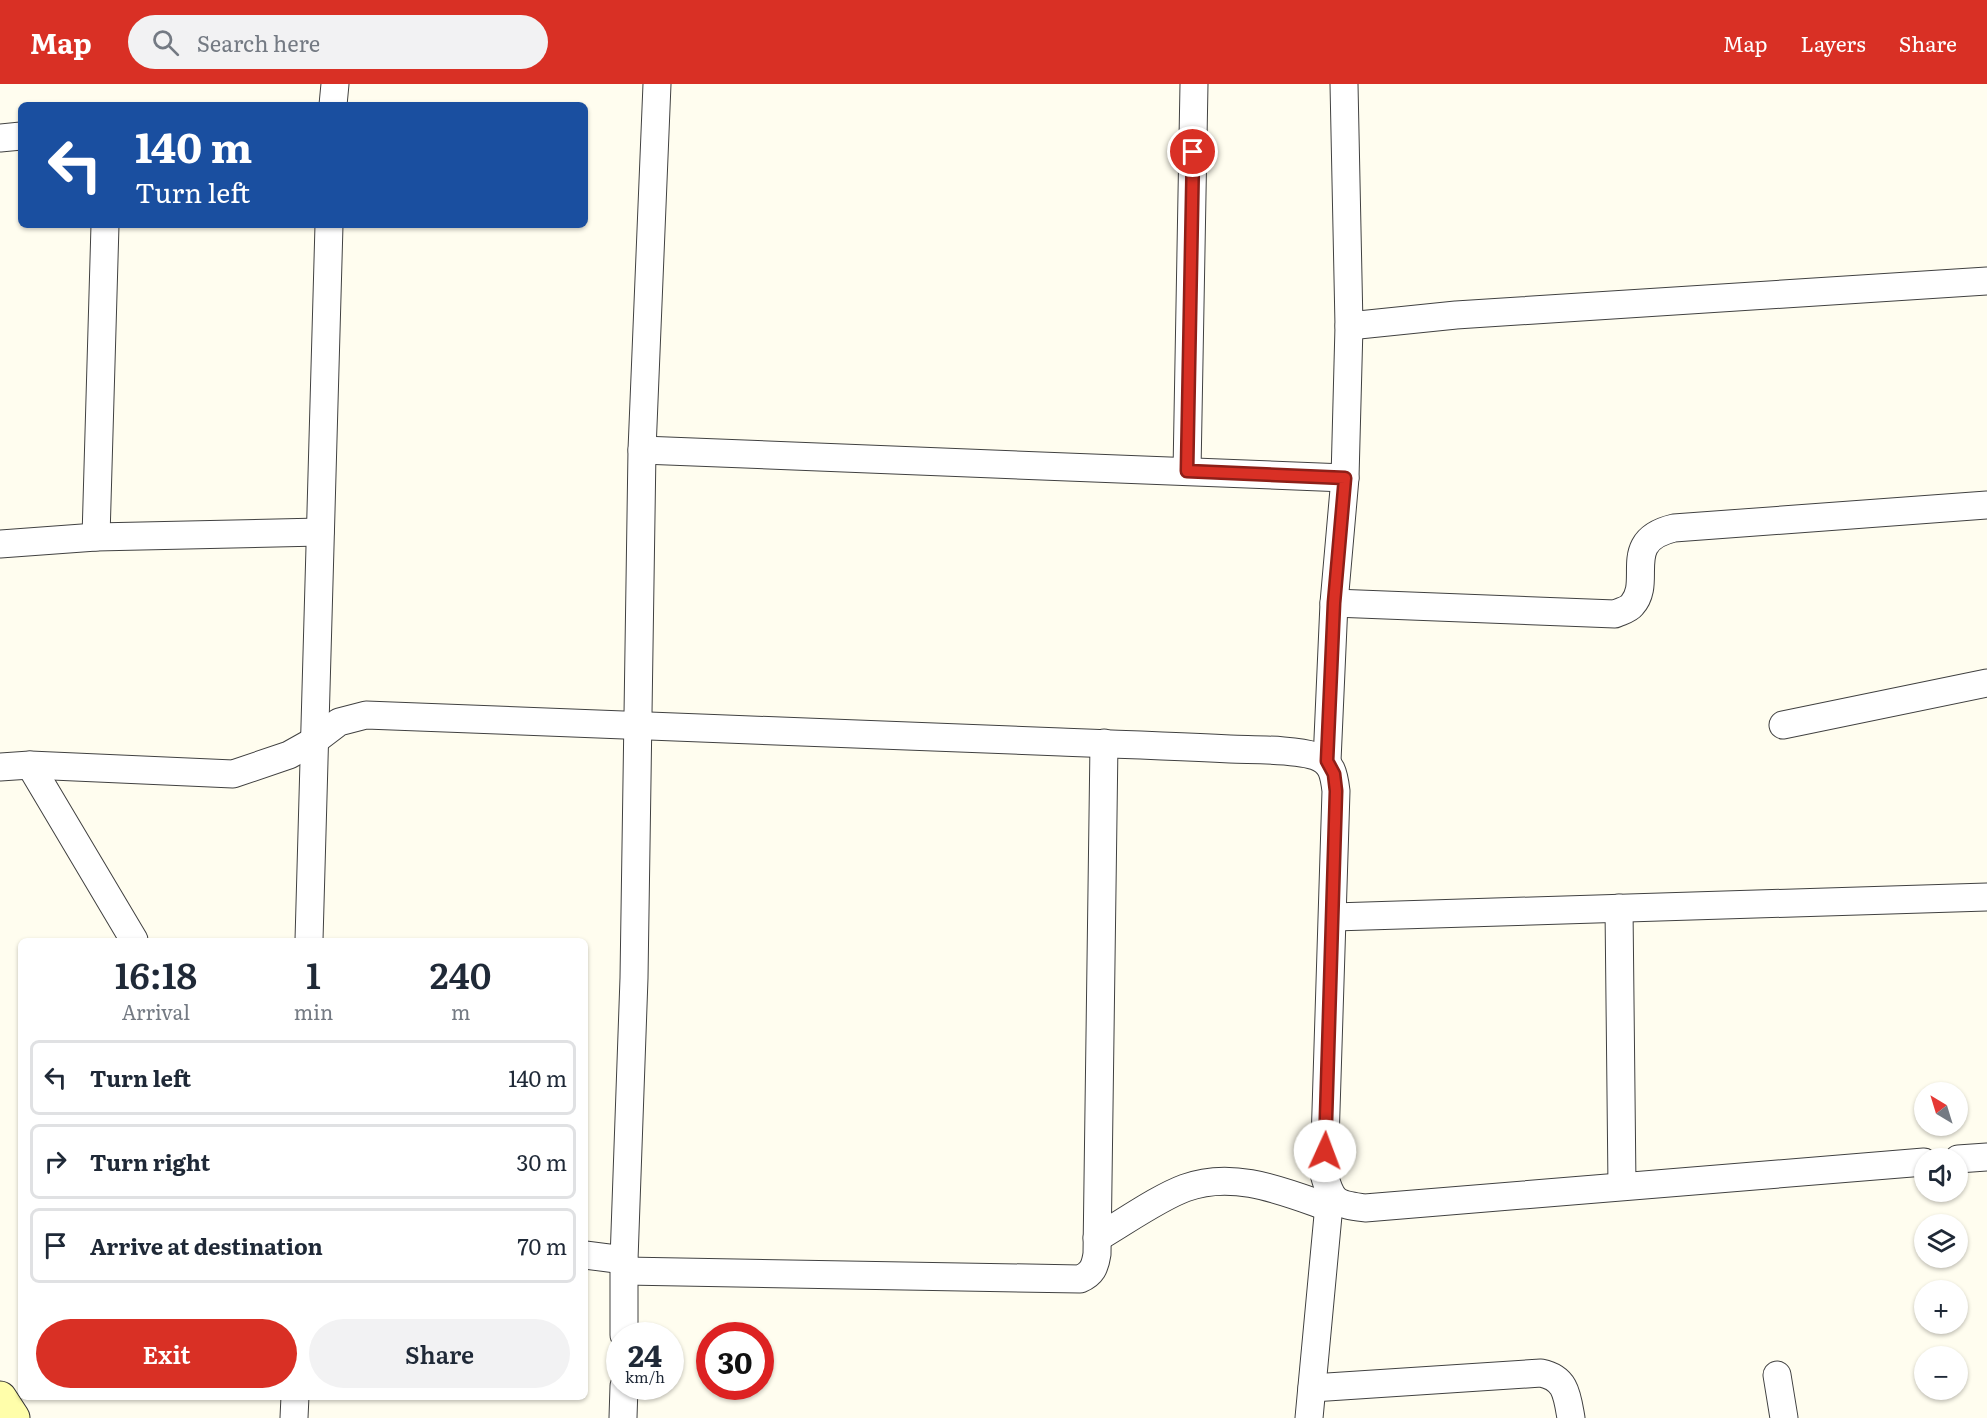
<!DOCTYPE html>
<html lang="en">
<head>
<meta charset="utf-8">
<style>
  :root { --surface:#fff; --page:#f2f2f3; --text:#1f2937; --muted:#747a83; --line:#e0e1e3; --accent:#d93025 }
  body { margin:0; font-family:Literata,serif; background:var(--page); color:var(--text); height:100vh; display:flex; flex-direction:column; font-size:22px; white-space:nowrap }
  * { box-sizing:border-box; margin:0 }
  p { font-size:20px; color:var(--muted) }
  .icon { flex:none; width:33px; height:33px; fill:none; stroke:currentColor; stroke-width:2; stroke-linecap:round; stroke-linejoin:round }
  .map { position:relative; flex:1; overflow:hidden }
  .sheet { position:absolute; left:18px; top:854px; width:570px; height:462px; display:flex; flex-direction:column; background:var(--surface); border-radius:9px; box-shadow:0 2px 4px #0004 }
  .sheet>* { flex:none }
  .top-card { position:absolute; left:18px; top:18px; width:570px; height:126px; border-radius:9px; box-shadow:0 2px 4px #0004; background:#1a4fa0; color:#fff; overflow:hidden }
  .needle { width:39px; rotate:322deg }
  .tools { position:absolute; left:1914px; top:998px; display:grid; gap:12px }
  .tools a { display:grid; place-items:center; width:54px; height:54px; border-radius:50%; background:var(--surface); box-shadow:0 2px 4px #0004; font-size:30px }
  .speed { position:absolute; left:606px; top:1238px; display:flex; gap:12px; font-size:30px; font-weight:700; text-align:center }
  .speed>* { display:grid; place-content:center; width:78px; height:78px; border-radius:50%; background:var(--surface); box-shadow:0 2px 4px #0004; line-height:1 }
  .speed small { font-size:15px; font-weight:400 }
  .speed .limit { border:9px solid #d22; background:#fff; color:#111 }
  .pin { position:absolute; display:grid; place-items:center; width:51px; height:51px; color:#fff; margin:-26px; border:3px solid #fff; border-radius:50%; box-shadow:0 2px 6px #0007 }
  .me { position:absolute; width:66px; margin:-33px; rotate:2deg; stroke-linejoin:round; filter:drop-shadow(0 0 4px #0008) }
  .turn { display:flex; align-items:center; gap:21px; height:126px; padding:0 18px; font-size:27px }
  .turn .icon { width:78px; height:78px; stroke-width:2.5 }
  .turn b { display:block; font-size:42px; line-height:51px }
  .eta { display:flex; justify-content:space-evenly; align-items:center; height:102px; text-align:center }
  .eta b { font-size:36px; font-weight:600; line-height:42px }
  .cta { display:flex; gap:12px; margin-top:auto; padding:12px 18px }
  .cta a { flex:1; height:69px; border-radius:36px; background:var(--accent); color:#fff; font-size:24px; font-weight:600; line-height:69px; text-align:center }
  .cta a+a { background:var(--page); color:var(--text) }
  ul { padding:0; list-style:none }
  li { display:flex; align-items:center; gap:18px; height:75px; margin:0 12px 9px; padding:0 6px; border:3px solid var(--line); border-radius:9px }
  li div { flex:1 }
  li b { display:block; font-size:22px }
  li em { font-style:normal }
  header { display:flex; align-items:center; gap:36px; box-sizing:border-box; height:84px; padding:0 30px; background:var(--accent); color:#fff }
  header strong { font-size:28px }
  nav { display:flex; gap:33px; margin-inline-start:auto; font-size:21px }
  .search { width:420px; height:54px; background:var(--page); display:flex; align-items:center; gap:15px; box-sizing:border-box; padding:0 21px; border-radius:33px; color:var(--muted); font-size:22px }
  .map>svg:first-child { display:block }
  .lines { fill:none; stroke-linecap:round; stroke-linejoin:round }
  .street-casing { stroke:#414141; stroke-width:29 }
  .secondary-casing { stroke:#303030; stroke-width:35 }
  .street { stroke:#fff; stroke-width:27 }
  .secondary { stroke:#fffeaa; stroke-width:33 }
  .route-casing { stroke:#8d1f18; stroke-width:15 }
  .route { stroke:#d93025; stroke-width:10 }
</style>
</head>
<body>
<header>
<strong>Map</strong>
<div class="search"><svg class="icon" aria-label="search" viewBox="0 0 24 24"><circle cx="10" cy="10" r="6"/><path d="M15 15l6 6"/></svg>Search here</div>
<nav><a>Map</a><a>Layers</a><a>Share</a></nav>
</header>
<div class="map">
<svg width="1987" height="1334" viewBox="0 0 1987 1334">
  <rect width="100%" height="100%" fill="#fffdef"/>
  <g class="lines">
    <defs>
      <g id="street">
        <path d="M1344,0L1349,242L1456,231L1987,197"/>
        <path d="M333,21L335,0"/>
        <path d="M0,54L21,52"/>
        <path d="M642,366L1345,394"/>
        <path d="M1187,387L1194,0"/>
        <path d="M96,453L105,141"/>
        <path d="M0,460L96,453L320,448"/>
        <path d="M1334,519L1615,530C1621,527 1628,526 1632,521C1654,497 1619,457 1674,444L1987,421"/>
        <path d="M1783,641L1987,599"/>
        <path d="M1327,677L1334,519L1345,394L1349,242"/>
        <path d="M30,681L134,856"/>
        <path d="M0,683L30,681L233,690L289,671L314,657L339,638L366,631C598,641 829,648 1061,658C1117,660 1174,662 1230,665C1253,666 1294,665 1315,672C1332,678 1334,690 1336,707L1324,1090C1332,1119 1336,1120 1365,1124L1924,1078"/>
        <path d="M1619,824L1622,1102"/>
        <path d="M1334,833L1987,813"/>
        <path d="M309,856L329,141"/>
        <path d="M1958,1075L1987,1073"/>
        <path d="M1097,1154C1123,1139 1158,1114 1185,1104C1233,1086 1282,1107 1328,1123"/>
        <path d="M585,1171L624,1176"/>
        <path d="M625,1187L1080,1195C1092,1190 1095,1183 1097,1170L1104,659"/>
        <path d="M624,1251V1176L634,894L642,366L657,0"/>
        <path d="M1777,1291L1784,1334"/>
        <path d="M1312,1304L1541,1289C1566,1294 1567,1311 1571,1334"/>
        <path d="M294,1334L295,1312"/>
        <path d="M623,1334L624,1302"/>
        <path d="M1309,1334L1330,1110"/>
      </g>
      <path id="secondary" d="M0,1314L13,1334"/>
    </defs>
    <use href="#street" class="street-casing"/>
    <use href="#secondary" class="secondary-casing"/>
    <use href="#street" class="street"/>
    <use href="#secondary" class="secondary"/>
  </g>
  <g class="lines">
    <defs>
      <path id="route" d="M1193,68L1187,387L1345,394L1334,519L1327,677L1334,690L1336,707L1325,1067"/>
    </defs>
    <use href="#route" class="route-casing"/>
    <use href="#route" class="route"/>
  </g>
</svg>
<div class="tools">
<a><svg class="needle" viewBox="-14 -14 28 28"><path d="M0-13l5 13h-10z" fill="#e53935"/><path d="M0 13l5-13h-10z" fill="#747a83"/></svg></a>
<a><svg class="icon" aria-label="sound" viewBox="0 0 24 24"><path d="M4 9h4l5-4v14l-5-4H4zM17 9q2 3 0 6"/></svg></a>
<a><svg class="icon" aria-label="layers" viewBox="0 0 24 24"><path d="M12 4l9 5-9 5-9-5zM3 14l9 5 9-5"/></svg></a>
<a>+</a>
<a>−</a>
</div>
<div class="speed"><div>24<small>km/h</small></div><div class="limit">30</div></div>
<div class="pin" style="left:1193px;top:68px;background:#d93025"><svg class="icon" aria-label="arrive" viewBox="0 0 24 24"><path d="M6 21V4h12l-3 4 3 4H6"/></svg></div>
<svg class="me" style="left:1325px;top:1067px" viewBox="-20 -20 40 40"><circle r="19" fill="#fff"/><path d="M0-13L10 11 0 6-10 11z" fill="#d93025"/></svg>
<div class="top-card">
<div class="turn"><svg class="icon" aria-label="left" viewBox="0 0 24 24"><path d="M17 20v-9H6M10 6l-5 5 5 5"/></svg><div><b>140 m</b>Turn left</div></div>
</div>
<section class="sheet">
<div class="eta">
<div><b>16:18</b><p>Arrival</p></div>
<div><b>1</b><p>min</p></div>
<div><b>240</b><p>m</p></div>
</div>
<ul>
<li><svg class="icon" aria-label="left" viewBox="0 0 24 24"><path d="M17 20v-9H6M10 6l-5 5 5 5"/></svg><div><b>Turn left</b></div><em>140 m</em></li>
<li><svg class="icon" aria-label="right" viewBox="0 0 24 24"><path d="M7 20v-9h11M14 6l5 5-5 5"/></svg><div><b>Turn right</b></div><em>30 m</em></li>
<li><svg class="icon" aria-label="arrive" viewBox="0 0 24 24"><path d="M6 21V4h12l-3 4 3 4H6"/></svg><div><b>Arrive at destination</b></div><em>70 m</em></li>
</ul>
<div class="cta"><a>Exit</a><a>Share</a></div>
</section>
</div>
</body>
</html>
